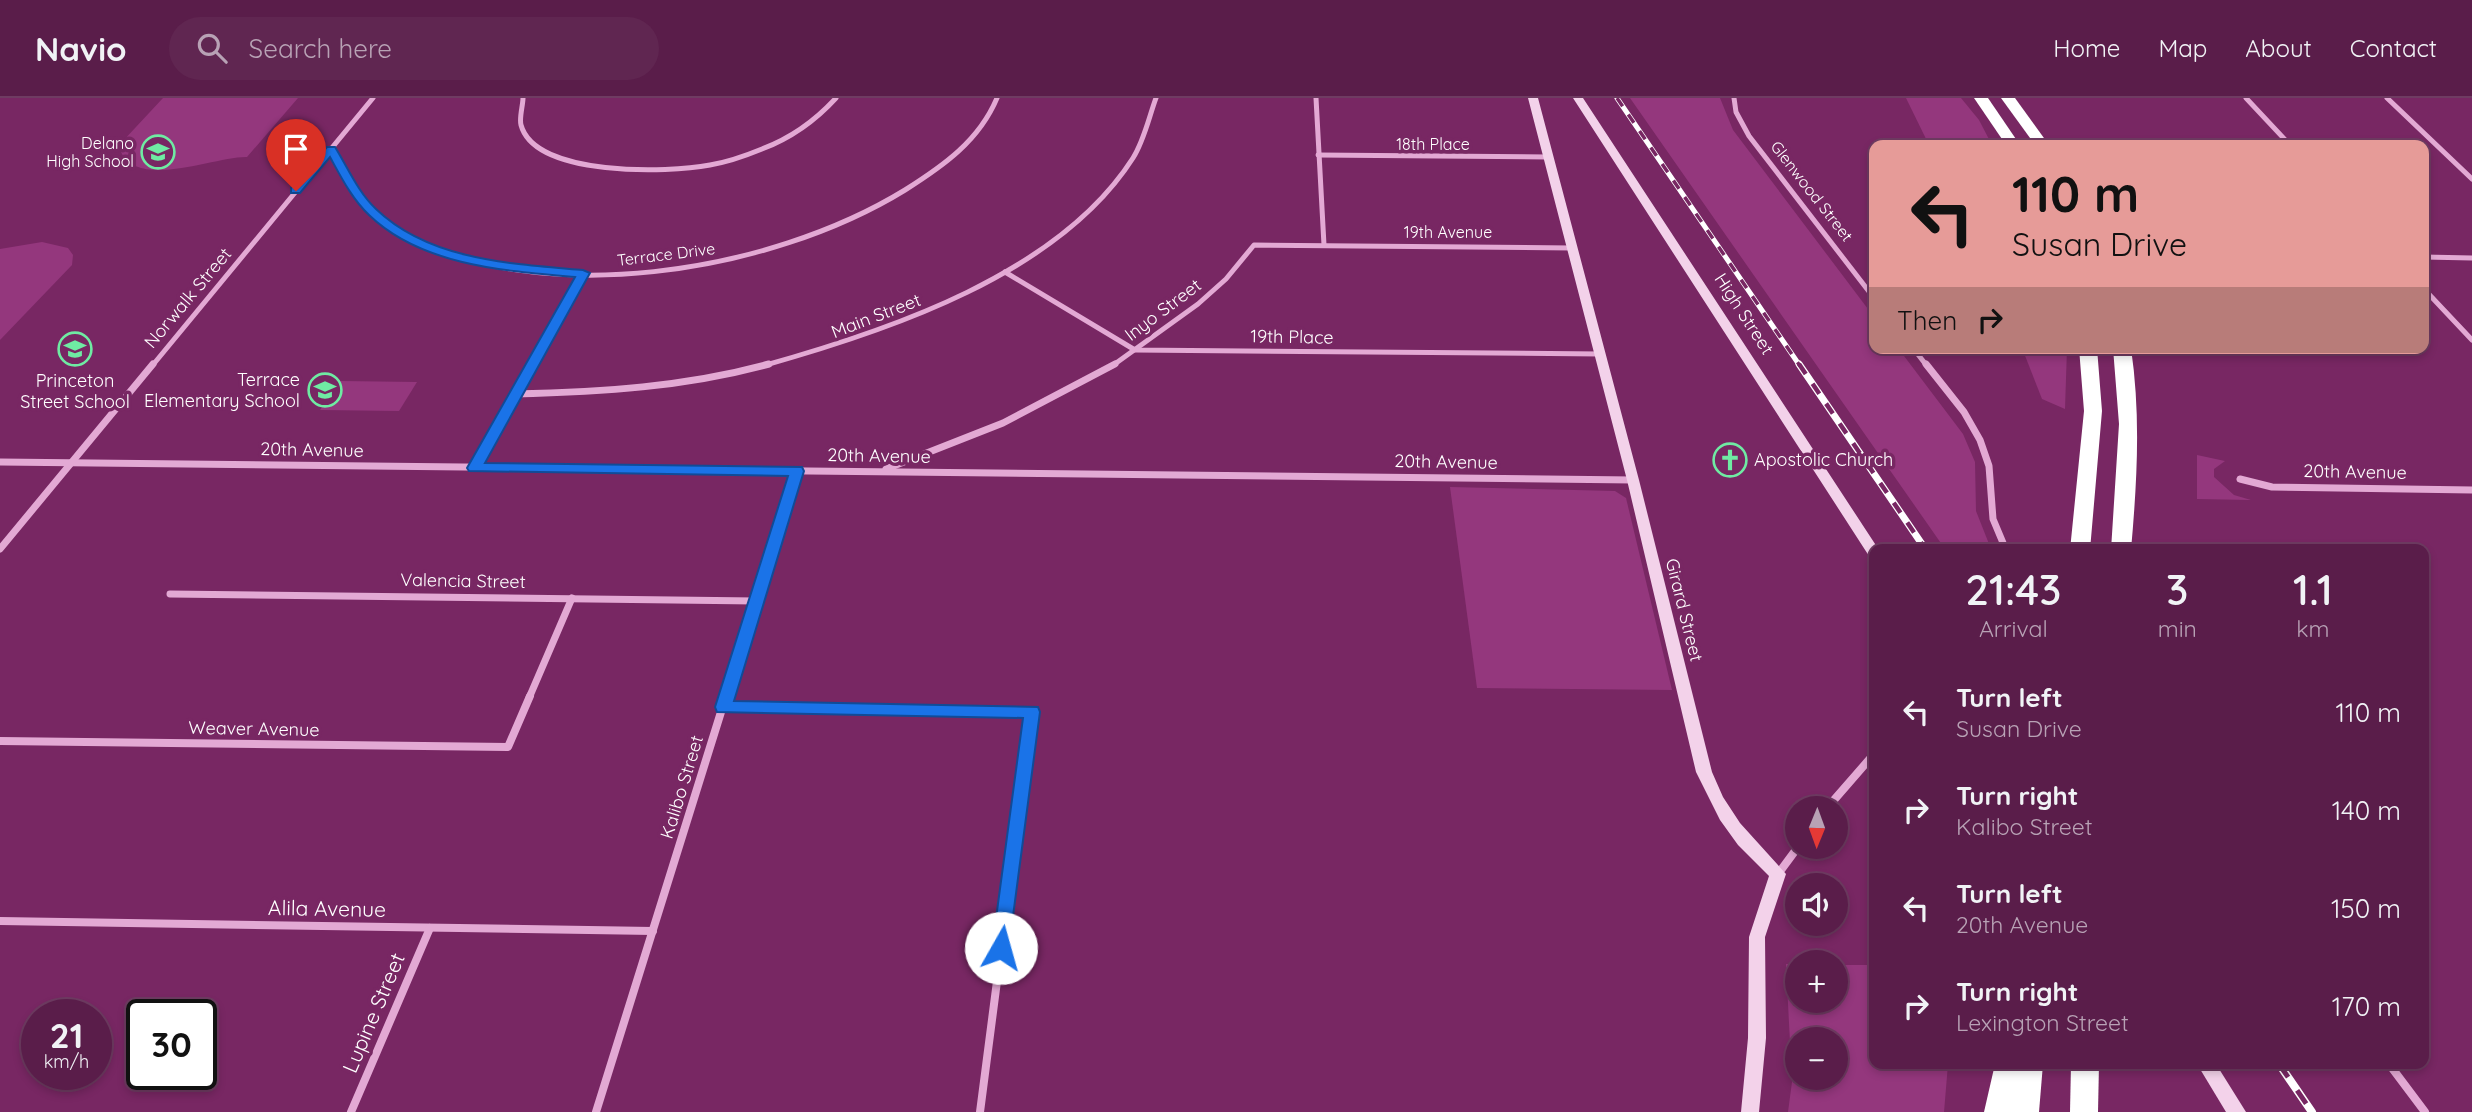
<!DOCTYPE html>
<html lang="en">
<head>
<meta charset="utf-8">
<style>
  :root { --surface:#5a1d4a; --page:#602651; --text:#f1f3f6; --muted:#b8a2b5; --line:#6f3b62 }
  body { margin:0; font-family:Quicksand,sans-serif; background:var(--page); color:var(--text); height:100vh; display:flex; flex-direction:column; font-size:26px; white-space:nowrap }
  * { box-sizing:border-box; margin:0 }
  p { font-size:23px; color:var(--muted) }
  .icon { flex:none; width:38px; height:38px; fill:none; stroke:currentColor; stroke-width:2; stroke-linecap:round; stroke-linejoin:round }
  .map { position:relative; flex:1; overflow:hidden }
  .sheet { position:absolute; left:1869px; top:446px; width:560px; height:525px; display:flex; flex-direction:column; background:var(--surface); border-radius:14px; box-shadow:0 4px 10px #0003,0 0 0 2px var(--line) }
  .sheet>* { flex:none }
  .guide { position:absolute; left:1869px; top:42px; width:560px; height:214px; border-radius:14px; box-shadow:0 4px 10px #0003,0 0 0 2px var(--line); background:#e69b98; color:#111; overflow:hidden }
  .needle { width:46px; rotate:181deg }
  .controls { position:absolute; left:1785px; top:698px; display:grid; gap:14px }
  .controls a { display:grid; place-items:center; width:63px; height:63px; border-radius:50%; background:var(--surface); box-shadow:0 4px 10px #0003,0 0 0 2px var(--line); font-size:35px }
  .speed { position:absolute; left:21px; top:901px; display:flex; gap:14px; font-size:35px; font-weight:700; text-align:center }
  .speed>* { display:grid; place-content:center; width:91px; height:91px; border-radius:50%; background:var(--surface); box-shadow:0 4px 10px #0003,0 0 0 2px var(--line); line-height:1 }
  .speed small { font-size:18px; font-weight:400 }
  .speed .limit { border:4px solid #111; border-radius:10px; background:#fff; color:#111 }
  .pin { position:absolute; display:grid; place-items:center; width:60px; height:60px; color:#fff; margin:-72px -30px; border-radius:50% 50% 50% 0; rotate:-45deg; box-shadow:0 0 7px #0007 }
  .pin .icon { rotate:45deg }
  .me { position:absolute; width:77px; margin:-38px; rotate:7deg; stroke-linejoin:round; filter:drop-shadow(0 0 5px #0008) }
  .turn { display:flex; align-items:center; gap:24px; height:147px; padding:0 28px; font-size:32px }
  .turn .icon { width:91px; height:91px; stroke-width:2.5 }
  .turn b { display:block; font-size:49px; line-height:60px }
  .then { display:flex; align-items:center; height:66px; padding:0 28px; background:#0003; gap:14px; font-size:26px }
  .eta { display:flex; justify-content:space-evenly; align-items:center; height:119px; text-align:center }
  .eta b { font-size:42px; font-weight:600; line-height:49px }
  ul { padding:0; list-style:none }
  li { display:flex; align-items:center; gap:21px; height:98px; padding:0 28px }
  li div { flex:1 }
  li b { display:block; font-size:26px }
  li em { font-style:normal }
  header { display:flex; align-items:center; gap:42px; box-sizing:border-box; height:98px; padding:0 35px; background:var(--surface); border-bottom:2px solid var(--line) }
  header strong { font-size:33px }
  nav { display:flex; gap:38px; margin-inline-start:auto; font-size:24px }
  .search { width:490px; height:63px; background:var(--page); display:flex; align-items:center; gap:18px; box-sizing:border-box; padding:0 24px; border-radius:38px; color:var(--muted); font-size:26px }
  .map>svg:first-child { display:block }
  .green { fill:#94377d; fill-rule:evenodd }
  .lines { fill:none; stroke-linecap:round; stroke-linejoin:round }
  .minor-far2 { stroke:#e3a9d4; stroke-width:5 }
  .minor-far1 { stroke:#e3a9d4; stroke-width:7 }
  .minor { stroke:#e3a9d4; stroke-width:8 }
  .secondary { fill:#f3d2ea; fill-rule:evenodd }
  .motorway { fill:#fff; fill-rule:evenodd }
  .rail-far2-casing { stroke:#fff; stroke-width:5 }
  .rail-far1-casing { stroke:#fff; stroke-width:7 }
  .rail-casing { stroke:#fff; stroke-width:8 }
  .rail-far2 { stroke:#782763; stroke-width:3.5; stroke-dasharray:10; stroke-linecap:butt }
  .rail-far1 { stroke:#782763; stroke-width:4.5; stroke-dasharray:12; stroke-linecap:butt }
  .rail { stroke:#782763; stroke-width:5; stroke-dasharray:16; stroke-linecap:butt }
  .route { fill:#1a73e8; stroke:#114b97; stroke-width:2 }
  .labels { text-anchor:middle; stroke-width:7; stroke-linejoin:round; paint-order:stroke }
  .far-poi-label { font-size:16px; fill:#fff; stroke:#782763; text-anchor:end }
  .far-street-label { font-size:16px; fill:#fff; stroke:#782763 }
  .street-label { font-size:18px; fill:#fff; stroke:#782763 }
  .poi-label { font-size:18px; fill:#fff; stroke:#782763; text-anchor:end }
  .near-street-label { font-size:21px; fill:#fff; stroke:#782763 }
</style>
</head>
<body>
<header>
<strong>Navio</strong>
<div class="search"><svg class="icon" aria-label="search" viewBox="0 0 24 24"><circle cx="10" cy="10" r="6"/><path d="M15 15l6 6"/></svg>Search here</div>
<nav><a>Home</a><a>Map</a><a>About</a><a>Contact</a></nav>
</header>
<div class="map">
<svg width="2472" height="1014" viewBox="0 0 2472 1014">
  <rect width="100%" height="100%" fill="#782763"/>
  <g class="green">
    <path d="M163,0H298L247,59C216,58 139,92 121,54L122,44Z"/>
    <path d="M1630,0H1720L1733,32L1874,219V250H1898L1963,336L1975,364L1976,413L1991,451H1945Z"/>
    <path d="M1906,0H1961L1979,22L1992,47H1929Z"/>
    <path d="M42,144L68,150L73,157L72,167L0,242V151Z"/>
    <path d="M2022,250H2067L2065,311L2042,301Z"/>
    <path d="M340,283L417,284L399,313L320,312Z"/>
    <path d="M2197,357L2225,363L2214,371V379L2234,397L2251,402L2197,401Z"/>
    <path d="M1450,389L1615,393L1626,400L1672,592L1477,590Z"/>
    <path d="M1786,866H1797V903H1836V867H1874V966H1948L1944,1014H1788L1792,984ZM1797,942H1836V980H1797Z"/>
  </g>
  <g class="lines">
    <g class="minor-far2">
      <path d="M523,0C523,7 519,20 521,27C535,79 669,75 710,67C728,64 745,58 762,51C791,40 815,23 836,0"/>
      <path d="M1316,0L1324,147"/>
      <path d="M1734,0L1736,14L1749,38L1874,200"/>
      <path d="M2246,0L2290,47"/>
      <path d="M2387,0L2472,81"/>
      <path d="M331,51C348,80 365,116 396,133C540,213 770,175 905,92C943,68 979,43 997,0"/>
      <path d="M1318,57L1548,59"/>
      <path d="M2424,159L2472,160"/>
      <path d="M1005,174L1135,252L1600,256"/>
      <path d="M2424,191L2472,242"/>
      <path d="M1913,250L1927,268"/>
      <path d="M152,268L373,0"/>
      <path d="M532,268L583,175"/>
      <path d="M762,268C888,233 1059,176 1133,60C1144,43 1149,19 1156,0"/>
      <path d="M1112,268L1198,206L1226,181L1254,147L1572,150"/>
    </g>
    <g class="minor-far1">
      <path d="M1926,266L1964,314L1980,342L1989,368L1993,421L2006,452"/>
      <path d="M514,296C601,294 685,289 769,266"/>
      <path d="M0,364L1633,382"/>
      <path d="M475,370L533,266"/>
      <path d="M886,371L1003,325L1115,266"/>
      <path d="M2240,381L2272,389L2472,392"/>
      <path d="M0,451L153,266"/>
      <path d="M170,496L756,503"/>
      <path d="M529,600L572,500"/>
      <path d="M726,600L797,373"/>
    </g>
    <g class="minor">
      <path d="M723,609L1032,614L980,1014"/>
      <path d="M0,643L508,649L530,598"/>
      <path d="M1827,710L1874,656"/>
      <path d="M1778,776L1798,749"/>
      <path d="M0,823L653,833"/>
      <path d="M2389,966L2425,1014"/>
      <path d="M351,1014L430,830"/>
      <path d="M596,1014L726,598"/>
    </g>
    <g class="secondary">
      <path d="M1528,0H1538L1639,382L1712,674L1723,699L1740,725L1786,776L1765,839L1766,940L1759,1014H1741L1748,940L1749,839L1769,778L1738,747L1720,722L1696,674L1627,382Z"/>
      <path d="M1573,0H1583L1879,452H1874V460L1869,458Z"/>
      <path d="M2197,966H2216L2246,1014H2226Z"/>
    </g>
    <g class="motorway">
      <path d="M1974,0H1988L2020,47H2006Z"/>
      <path d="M2001,0H2015L2049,47H2035Z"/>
      <path d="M2079,250H2097L2102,313L2090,452H2070L2084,313Z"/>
      <path d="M2113,250H2131C2141,318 2137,384 2131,452H2111L2119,326Z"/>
      <path d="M1995,966H2043L2039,1014H1984Z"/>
      <path d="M2071,966H2099L2098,1014H2070Z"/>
    </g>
    <defs>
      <path id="rail-far2" d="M1617,0L1800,268"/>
      <path id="rail-far1" d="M1799,266L1926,452"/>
      <path id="rail" d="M2279,966L2312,1014"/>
    </defs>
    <use href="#rail-far2" class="rail-far2-casing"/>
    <use href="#rail-far1" class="rail-far1-casing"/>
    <use href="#rail" class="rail-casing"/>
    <use href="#rail-far2" class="rail-far2"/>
    <use href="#rail-far1" class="rail-far1"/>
    <use href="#rail" class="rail"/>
  </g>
  <path class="route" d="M327,49H335C348,70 358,94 376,111C430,163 514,166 583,172L590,175L485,365L802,369L804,373L734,603L1038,609L1040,614L1008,856L1001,859L995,856L992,850L1023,620L717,614L715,609L788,378L469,373L467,370L575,179C506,173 422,168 369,117C352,101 341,79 330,59L300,95H291V90Z"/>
  <defs>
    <symbol id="school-ring" viewBox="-11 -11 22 22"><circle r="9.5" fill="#782763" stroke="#6feba3" stroke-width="1.5"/><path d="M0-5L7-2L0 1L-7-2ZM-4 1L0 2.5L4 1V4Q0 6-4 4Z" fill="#6feba3"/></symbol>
    <symbol id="church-ring" viewBox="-11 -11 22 22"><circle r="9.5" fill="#782763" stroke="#6feba3" stroke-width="1.5"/><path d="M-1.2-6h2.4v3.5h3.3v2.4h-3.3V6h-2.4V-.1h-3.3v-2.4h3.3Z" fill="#6feba3"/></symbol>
  </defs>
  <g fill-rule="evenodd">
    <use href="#school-ring" x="139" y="35" width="38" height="38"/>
    <use href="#school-ring" x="56" y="232" width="38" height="38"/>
    <use href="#school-ring" x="306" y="273" width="38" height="38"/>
    <use href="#church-ring" x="1711" y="343" width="38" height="38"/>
  </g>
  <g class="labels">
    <g class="far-poi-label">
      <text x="134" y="51">Delano<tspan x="134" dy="18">High School</tspan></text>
    </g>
    <g class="far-street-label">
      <text x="1433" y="52">18th Place</text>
      <text transform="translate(1812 93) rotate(52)" y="6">Glenwood Street</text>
      <text x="1448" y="140">19th Avenue</text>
      <text transform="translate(666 156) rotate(-7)" y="6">Terrace Drive</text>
    </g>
    <g class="street-label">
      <text transform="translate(188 200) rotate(-50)" y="6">Norwalk Street</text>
      <text transform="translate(1163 212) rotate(-37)" y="6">Inyo Street</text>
      <text transform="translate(1744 216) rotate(57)" y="6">High Street</text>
      <text transform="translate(876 218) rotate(-21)" y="6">Main Street</text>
      <text transform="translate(1292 239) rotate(1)" y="6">19th Place</text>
      <text transform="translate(312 352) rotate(1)" y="6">20th Avenue</text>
      <text transform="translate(879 358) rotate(1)" y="6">20th Avenue</text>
      <text transform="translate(1446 364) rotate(1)" y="6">20th Avenue</text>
      <text transform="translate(2355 374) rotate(1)" y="6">20th Avenue</text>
      <text transform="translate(463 483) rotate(1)" y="6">Valencia Street</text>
      <text transform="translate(1684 512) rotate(76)" y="6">Girard Street</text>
      <text transform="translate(254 631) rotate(1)" y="6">Weaver Avenue</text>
      <text transform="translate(682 689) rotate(-73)" y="6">Kalibo Street</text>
    </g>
    <g class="poi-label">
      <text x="300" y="288">Terrace<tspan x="300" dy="21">Elementary School</tspan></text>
      <text x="75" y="289" text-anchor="middle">Princeton<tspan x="75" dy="21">Street School</tspan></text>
      <text x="1754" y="368" text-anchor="start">Apostolic Church</text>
    </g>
    <g class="near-street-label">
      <text transform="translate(327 811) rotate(1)" y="7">Alila Avenue</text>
      <text transform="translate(374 915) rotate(-67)" y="7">Lupine Street</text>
    </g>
  </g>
</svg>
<div class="controls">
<a><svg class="needle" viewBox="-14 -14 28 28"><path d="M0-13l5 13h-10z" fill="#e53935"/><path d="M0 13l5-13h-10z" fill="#b8a2b5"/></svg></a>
<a><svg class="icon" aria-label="sound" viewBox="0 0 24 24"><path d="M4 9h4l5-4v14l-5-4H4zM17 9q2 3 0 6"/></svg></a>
<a>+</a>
<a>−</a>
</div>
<div class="speed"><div>21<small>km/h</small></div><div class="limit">30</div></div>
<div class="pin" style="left:296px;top:93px;background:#d93025"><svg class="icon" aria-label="arrive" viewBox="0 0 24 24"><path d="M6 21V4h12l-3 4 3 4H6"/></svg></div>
<svg class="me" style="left:1001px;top:850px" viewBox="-20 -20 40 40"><circle r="19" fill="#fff"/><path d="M0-13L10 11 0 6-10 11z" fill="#1a73e8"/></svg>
<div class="guide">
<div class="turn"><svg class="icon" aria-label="left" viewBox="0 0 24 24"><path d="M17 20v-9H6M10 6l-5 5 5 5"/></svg><div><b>110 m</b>Susan Drive</div></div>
<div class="then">Then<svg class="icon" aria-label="right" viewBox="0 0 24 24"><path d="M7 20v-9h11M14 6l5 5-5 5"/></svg></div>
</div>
<section class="sheet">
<div class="eta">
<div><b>21:43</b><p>Arrival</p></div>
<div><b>3</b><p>min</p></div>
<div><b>1.1</b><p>km</p></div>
</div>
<ul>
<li><svg class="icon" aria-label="left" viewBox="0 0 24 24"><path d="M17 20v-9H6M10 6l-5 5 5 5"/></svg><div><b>Turn left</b><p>Susan Drive</p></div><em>110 m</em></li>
<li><svg class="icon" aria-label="right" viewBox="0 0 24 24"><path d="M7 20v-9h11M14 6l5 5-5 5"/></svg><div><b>Turn right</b><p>Kalibo Street</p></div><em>140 m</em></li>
<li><svg class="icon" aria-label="left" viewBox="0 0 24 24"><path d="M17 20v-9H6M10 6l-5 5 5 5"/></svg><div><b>Turn left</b><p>20th Avenue</p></div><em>150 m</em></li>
<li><svg class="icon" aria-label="right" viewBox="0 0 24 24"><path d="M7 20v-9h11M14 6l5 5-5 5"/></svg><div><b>Turn right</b><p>Lexington Street</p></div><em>170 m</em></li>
</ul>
</section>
</div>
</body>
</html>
